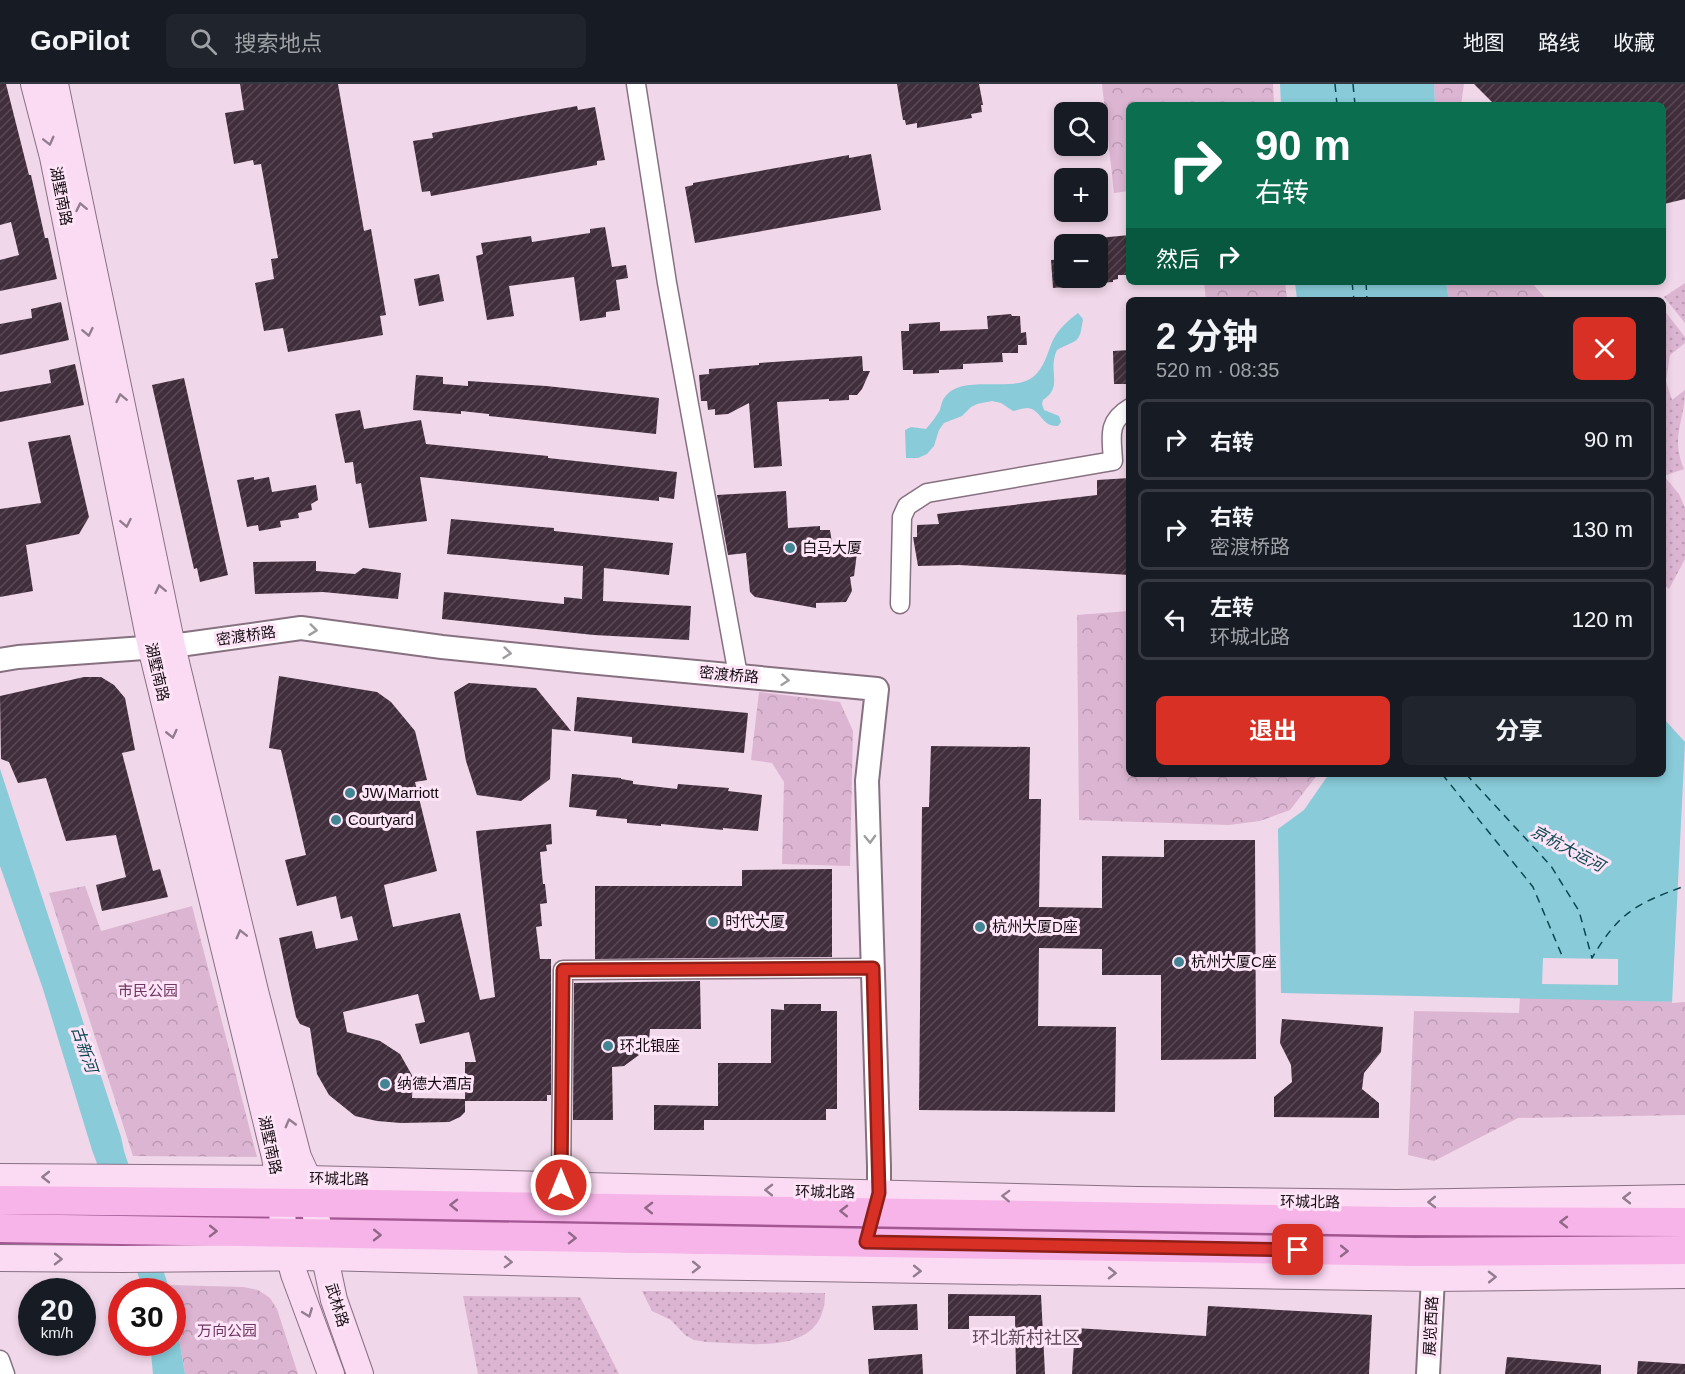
<!DOCTYPE html>
<html lang="zh">
<head>
<meta charset="utf-8">
<style>
  :root { --surface:#171b24; --page:#20242c; --text:#f1f3f6; --muted:#9ea1a6; --line:#363941; --accent:#d93025 }
  body { margin:0; font-family:Arial,"Noto Sans SC",sans-serif; background:var(--page); color:var(--text); height:100vh; display:flex; flex-direction:column; font-size:22px; white-space:nowrap }
  * { box-sizing:border-box; margin:0 }
  p { font-size:20px; color:var(--muted) }
  .icon { flex:none; width:33px; height:33px; fill:none; stroke:currentColor; stroke-width:2; stroke-linecap:round; stroke-linejoin:round }
  .map { position:relative; flex:1; overflow:hidden }
  .sheet { position:absolute; left:1126px; top:213px; width:540px; height:480px; display:flex; flex-direction:column; background:var(--surface); border-radius:9px; box-shadow:0 3px 9px #0003 }
  .sheet>* { flex:none }
  .top-card { position:absolute; left:1126px; top:18px; width:540px; height:183px; border-radius:9px; box-shadow:0 3px 9px #0003; background:#0b6e4f; color:#fff; overflow:hidden }
  .controls { position:absolute; left:1054px; top:18px; display:grid; gap:12px }
  .controls a { display:grid; place-items:center; width:54px; height:54px; border-radius:9px; background:var(--surface); box-shadow:0 3px 9px #0003; font-size:30px }
  .speed { position:absolute; left:18px; top:1194px; display:flex; gap:12px; font-size:30px; font-weight:700; text-align:center }
  .speed>* { display:grid; place-content:center; width:78px; height:78px; border-radius:50%; background:var(--surface); box-shadow:0 3px 9px #0003; line-height:1 }
  .speed small { font-size:15px; font-weight:400 }
  .speed .limit { border:9px solid #d22; background:#fff; color:#111 }
  .pin { position:absolute; display:grid; place-items:center; width:51px; height:51px; color:#fff; margin:-26px; border-radius:12px; box-shadow:0 3px 9px #0006 }
  .me { position:absolute; width:66px; margin:-33px; rotate:0deg; stroke-linejoin:round; filter:drop-shadow(0 0 4px #0008) }
  .turn { display:flex; align-items:center; gap:21px; height:126px; padding:0 30px; font-size:27px }
  .turn .icon { width:78px; height:78px; stroke-width:2.5 }
  .turn b { display:block; font-size:42px; line-height:51px }
  .then { display:flex; align-items:center; height:57px; padding:0 30px; background:#0003; gap:12px; font-size:22px }
  .round { display:grid; place-items:center; flex:none; width:63px; height:63px; border-radius:9px; background:var(--page) }
  .head { display:flex; align-items:center; justify-content:space-between; height:102px; padding:0 30px }
  h1 { font-size:36px; font-weight:700; line-height:45px }
  .action { display:flex; gap:12px; margin-top:auto; padding:12px 30px }
  .action a { flex:1; height:69px; border-radius:9px; background:var(--accent); color:#fff; font-size:24px; font-weight:700; line-height:69px; text-align:center }
  .action a+a { background:var(--page); color:var(--text) }
  ul { padding:0; list-style:none }
  li { display:flex; align-items:center; gap:18px; height:81px; margin:0 12px 9px; padding:0 18px; border:3px solid var(--line); border-radius:9px }
  li div { flex:1 }
  li b { display:block; font-size:22px }
  li em { font-style:normal }
  header { display:flex; align-items:center; gap:36px; box-sizing:border-box; height:84px; padding:0 30px; background:var(--surface); border-bottom:2px solid var(--line) }
  header strong { font-size:28px }
  nav { display:flex; gap:33px; margin-inline-start:auto; font-size:21px }
  .search { width:420px; height:54px; background:var(--page); display:flex; align-items:center; gap:15px; box-sizing:border-box; padding:0 21px; border-radius:9px; color:var(--muted); font-size:22px }
  .map>svg:first-child { display:block }
  .grass { fill:url(#grass-dots) }
  .forest { fill:url(#forest-crowns) }
  .water { fill:#89cbd9 }
  .pier { fill:#f0d7e9 }
  .lines { fill:none; stroke-linecap:round; stroke-linejoin:round }
  .ferry { stroke:#094650; stroke-width:1.5; stroke-dasharray:8 6; stroke-linecap:butt }
  .building { fill:url(#building-hatch); fill-rule:evenodd }
  .trunk-tunnel { stroke:#cfb8c9; stroke-width:30; stroke-dasharray:30 15; stroke-linecap:butt }
  .minor-casing { stroke:#877181; stroke-width:21 }
  .tertiary-casing { stroke:#877181; stroke-width:26 }
  .secondary-casing { stroke:#877181; stroke-width:28 }
  .primary-casing { stroke:#a35893; stroke-width:32 }
  .minor { stroke:#fff; stroke-width:18 }
  .tertiary { stroke:#fff; stroke-width:22 }
  .secondary { stroke:#fbdaf4; stroke-width:26 }
  .primary { stroke:#f7b4e8; stroke-width:28 }
  .oneway { stroke:#927d8e }
  .oneway2 { stroke:#a09da0 }
  .oneway3 { stroke:#906887 }
  .route-casing { stroke:#8d1f18; stroke-width:15 }
  .route { stroke:#d93025; stroke-width:10 }
  .poi-dot { fill:#418593; stroke:#fde4f6; stroke-width:2 }
  .labels { text-anchor:middle; stroke-width:6; stroke-linejoin:round; paint-order:stroke }
  .street-label { font-size:15px; fill:#120b11; stroke:#fde4f6 }
  .poi-label { font-size:15px; fill:#120b11; stroke:#fde4f6; text-anchor:start }
  .park-label { font-size:15px; fill:#6e3662; stroke:#fde4f6 }
  .water-label { font-size:16px; font-style:italic; fill:#094650; stroke:#fde4f6 }
  .quarter-label { font-size:18px; fill:#614c5b; stroke:#fde4f6 }
</style>
</head>
<body>
<header>
<strong>GoPilot</strong>
<div class="search"><svg class="icon" aria-label="search" viewBox="0 0 24 24"><circle cx="10" cy="10" r="6"/><path d="M15 15l6 6"/></svg>搜索地点</div>
<nav><a>地图</a><a>路线</a><a>收藏</a></nav>
</header>
<div class="map">
<svg width="1685" height="1290" viewBox="0 0 1685 1290">
  <defs>
    <pattern id="grass-dots" width="8" height="8" patternUnits="userSpaceOnUse" patternTransform="scale(1.5)"><rect width="8" height="8" fill="#dcb5d2"/><path d="M2 2h.1M6 6h.1" fill="none" stroke="#bc9ab3" stroke-width="1.8" stroke-linecap="round"/></pattern>
    <pattern id="forest-crowns" width="20" height="18" patternUnits="userSpaceOnUse" patternTransform="scale(1.5)"><rect width="20" height="18" fill="#dcb5d2"/><path d="M2 6a3 3 0 1 1 6 0M12 15a3 3 0 1 1 6 0" fill="none" stroke="#bc9ab3"/></pattern>
    <pattern id="building-hatch" width="6" height="6" patternUnits="userSpaceOnUse" patternTransform="scale(1.5)"><rect width="6" height="6" fill="#412e3c"/><path d="M-1 1l2-2M0 6l6-6M5 7l2-2" fill="none" stroke="#594955"/></pattern>
  </defs>
  <rect width="100%" height="100%" fill="#f0d7e9"/>
  <g class="grass">
    <path d="M1685,199V239L1664,213Z"/>
    <path d="M1664,226L1685,253V259L1670,271L1666,297L1672,316L1685,306C1685,338 1670,351 1684,385L1664,392L1679,410L1685,424V475L1669,505L1664,501Z"/>
    <path d="M642,1207L825,1209C826,1274 749,1259 706,1258L694,1256L685,1251L671,1236L652,1227Z"/>
    <path d="M463,1212L580,1213L619,1290H478Z"/>
  </g>
  <g class="forest">
    <path d="M1102,0H1273L1274,21H1130L1129,107L1114,109Z"/>
    <path d="M1434,0H1464L1461,21H1435Z"/>
    <path d="M1204,198H1285L1287,216H1206Z"/>
    <path d="M1446,198H1531L1547,216H1449Z"/>
    <path d="M1129,527L1130,690H1318L1290,726L1260,737L1229,741L1079,736L1077,531Z"/>
    <path d="M759,608L840,618L853,647L850,782L782,780L784,698L772,679L751,676Z"/>
    <path d="M85,802L101,847L192,822L257,1073L133,1072L49,809Z"/>
    <path d="M1520,913L1685,918V1031L1518,1034L1434,1077L1408,1071L1414,927L1519,929Z"/>
    <path d="M169,1201L243,1203L258,1206L270,1214L277,1225L298,1290H185L173,1220L172,1208L170,1207Z"/>
  </g>
  <g class="water">
    <path d="M1280,0H1434L1435,21H1281Z"/>
    <path d="M1295,198H1446L1449,216H1297Z"/>
    <path d="M1078,229L1083,235C1079,261 1079,254 1057,266C1047,287 1064,302 1043,316L1042,320L1044,326L1059,332L1061,338L1058,342C1041,343 1042,326 1028,324C1023,324 1018,326 1013,327L1001,319L992,317L977,320L971,323L962,332L944,339L939,346L934,362L927,370L918,374H906L905,346L911,343L926,345C931,339 936,333 940,326C941,322 942,316 945,313C961,290 1008,308 1030,295C1044,287 1047,269 1053,256C1059,244 1069,236 1078,229Z"/>
    <path d="M1664,635L1685,658V918L1281,909L1278,745L1304,726L1329,690H1664Z"/>
    <path d="M0,685L121,1053L124,1067L170,1207H144L92,1066L43,905L0,782Z"/>
    <path d="M173,1220L185,1290H153L150,1259L172,1258Z"/>
  </g>
  <g class="pier">
    <path d="M1685,658V918L1672,919Z"/>
    <path d="M1543,874L1618,875V901L1542,900Z"/>
  </g>
  <g class="lines">
    <g class="ferry">
      <path d="M1335,0L1337,21"/>
      <path d="M1353,0L1355,21"/>
      <path d="M1352,198L1354,216"/>
      <path d="M1366,198L1367,216"/>
      <path d="M1442,690L1533,803L1563,874"/>
      <path d="M1466,690L1551,782L1579,827L1592,874C1619,828 1636,820 1685,802"/>
    </g>
  </g>
  <g class="building">
    <path d="M0,0H6L29,91H31L45,154H48L57,195L0,207V176L19,171L11,138L0,141Z"/>
    <path d="M240,0H338L364,147L371,145L386,231L380,232L383,251L288,268L283,244L264,247L255,199L274,195L271,175L278,174L261,80L254,81L253,76L234,80L225,29L244,26Z"/>
    <path d="M897,0H979L983,21H981L982,28L971,30L972,34L917,44V39L906,41L905,36H903Z"/>
    <path d="M1474,0H1685V115L1664,120V21H1495Z"/>
    <path d="M577,22L578,26L595,23L605,76L597,77V81L431,112L430,107L422,108L413,57L433,54L432,49Z"/>
    <path d="M871,70L881,126L695,159L685,103L693,101V99L849,71V74Z"/>
    <path d="M605,143L612,183L626,181L628,194L616,196L620,226L606,228V233L580,237L574,193L509,202L514,232L487,236L476,172L483,170L481,159L531,152L532,158L590,149V145Z"/>
    <path d="M1130,151V191H1118V195L1113,196V198L1098,199V154Z"/>
    <path d="M1065,175V203L1053,204L1051,176Z"/>
    <path d="M439,190L444,217L419,222L414,195Z"/>
    <path d="M61,218L69,256L0,271V240L32,234L31,225Z"/>
    <path d="M1011,230L1012,232H1020L1021,249L1026,248L1027,261H1018V269H1002L1003,278L963,280V285L939,286V289L913,290V286H903L901,247H909V240L940,238V247L988,245L987,232Z"/>
    <path d="M1130,266V300H1114L1113,267Z"/>
    <path d="M862,272L863,287H870L862,305L857,311H849V316L829,317V315L777,318L782,382L754,384L749,319L728,330L715,331V325L708,326L707,317H701L699,291L709,290V285L759,281V279Z"/>
    <path d="M75,280L84,321L0,338V308L51,299L49,286Z"/>
    <path d="M416,291L443,293V300L468,302V297L546,302L659,314L656,350L489,332V330L461,327V330L413,326Z"/>
    <path d="M184,294L228,491L200,498L197,484L194,485L152,301Z"/>
    <path d="M360,326L364,345L421,336L426,360L548,372V374L677,388L674,415L659,413V417L420,393L427,437L369,444L361,399L356,400L353,378L345,379L335,330Z"/>
    <path d="M70,351L89,433L79,450L26,461L33,507L0,513V425L41,419L28,358Z"/>
    <path d="M254,393V396L269,393L272,408L316,401L318,416L311,420L312,426L298,429L299,434L280,437L281,443L259,447L258,441L247,443L237,396Z"/>
    <path d="M1130,394V491L959,481L918,482L913,453H917V441L939,440L937,430L1097,411V396Z"/>
    <path d="M786,407L788,444L820,442V446H830L832,459L856,458L857,469L854,492L850,493L852,507L846,518L816,519V524L755,513L750,508L746,469L728,471L717,411Z"/>
    <path d="M451,435L554,444V447L673,459L669,491L604,484L603,517L691,522L689,556L594,551L442,535L444,508L564,520V513L582,515L583,482L447,470Z"/>
    <path d="M316,477V487L355,490L363,484L401,489L398,515L323,508L255,510L253,478Z"/>
    <path d="M279,592L377,608L391,618L415,647L427,696L415,698L437,787L384,801L393,843L460,829L480,916L495,913L476,747L551,740L552,760L546,761L547,767L540,768L543,800H545L547,819L540,820L542,842L536,843L540,875H551V1011H547V1017H465V1028L460,1033L449,1038L401,1039L377,1037L355,1032L329,1011L317,990L310,944L300,940L296,933L279,854L312,847L316,865L358,856L352,832L341,835L336,812L297,822L285,776L306,771L281,666L269,664ZM418,910L425,938L415,940L420,960L469,948L476,978H465V1015L412,1014L413,993L400,970L380,957L347,948L343,928Z"/>
    <path d="M84,593H101L114,601L125,614L135,666L122,669L153,787L160,785L168,813L102,827L96,801L126,793L116,751L66,757L46,694L18,699L9,678L1,675L0,612Z"/>
    <path d="M469,599L536,604L571,647L552,645L550,695L521,717L477,711L466,677L454,608Z"/>
    <path d="M577,613L748,629L744,669L632,659V653L574,647Z"/>
    <path d="M931,662L1030,663L1029,715H1041L1039,823L1102,824V772L1164,773V756H1255L1256,975L1161,976V891H1102V865L1039,864L1038,942L1116,943L1115,1028L919,1026L922,723H929Z"/>
    <path d="M572,690L621,694V695L633,697V700L677,705L678,700L729,704L728,707L762,711L758,747L723,744V746L661,740V742L627,739V735L596,732L597,726L569,723Z"/>
    <path d="M832,785V873L595,875V802H742V786Z"/>
    <path d="M700,897L701,945H650L649,956L643,968L624,982L612,983L613,1036H573L574,899Z"/>
    <path d="M784,920H821V927H837V1025H826V1036H704V1046H654V1021L718,1022V979H771V925L784,926Z"/>
    <path d="M1282,935L1383,943L1381,968L1364,989L1362,1005L1379,1019V1034L1274,1033V1013L1292,998L1291,981L1280,959Z"/>
    <path d="M948,1210L1041,1211L1045,1290H1016L1015,1232H969V1245H948Z"/>
    <path d="M917,1220L918,1246H874L872,1222Z"/>
    <path d="M1208,1222L1372,1231L1369,1290H1072L1075,1244L1206,1252Z"/>
    <path d="M922,1270L923,1290H869L868,1275Z"/>
    <path d="M1507,1273L1601,1281V1290H1505Z"/>
    <path d="M1638,1277L1685,1280V1290H1637Z"/>
  </g>
  <g class="lines">
    <path class="trunk-tunnel" d="M1155,1150H1368"/>
    <defs>
      <g id="minor">
        <path d="M636,0L667,199L738,591"/>
        <path d="M900,520L902,433L907,422L927,409L1113,377C1112,354 1106,338 1130,324"/>
        <path d="M561,1101L563,886L873,884"/>
        <path d="M0,1276L5,1290"/>
      </g>
      <g id="tertiary">
        <path d="M0,576L18,573L172,562L301,544L442,563L578,577L877,605L867,697L879,1082V1109L875,1126"/>
        <path d="M1428,1290L1433,1194"/>
      </g>
      <g id="secondary">
        <path d="M34,0L53,73L151,563L275,1073L282,1119L283,1148L294,1190L331,1290"/>
        <path d="M55,0L172,562L256,911L298,1073L308,1095L334,1216L360,1290"/>
        <path d="M0,1093L308,1095L1137,1116L1397,1119L1685,1114"/>
        <path d="M0,1174L122,1175L324,1173L617,1181L1433,1194L1685,1191"/>
      </g>
      <g id="primary">
        <path d="M0,1116L312,1119L1393,1137L1685,1138"/>
        <path d="M0,1144L1414,1168L1685,1166"/>
      </g>
    </defs>
    <use href="#minor" class="minor-casing"/>
    <use href="#tertiary" class="tertiary-casing"/>
    <use href="#secondary" class="secondary-casing"/>
    <use href="#primary" class="primary-casing"/>
    <use href="#minor" class="minor"/>
    <use href="#tertiary" class="tertiary"/>
    <use href="#secondary" class="secondary"/>
    <use href="#primary" class="primary"/>
  </g>
  <defs><path id="oneway-chevron" d="M-2-3.5L2.5 0L-2 3.5" fill="none" stroke-width="1.6" stroke-linecap="round" stroke-linejoin="round" transform="scale(1.5)"/></defs>
  <g class="oneway">
    <use href="#oneway-chevron" transform="translate(49 57) rotate(76)"/>
    <use href="#oneway-chevron" transform="translate(81 123) rotate(-102)"/>
    <use href="#oneway-chevron" transform="translate(88 248) rotate(78)"/>
    <use href="#oneway-chevron" transform="translate(121 314) rotate(-102)"/>
    <use href="#oneway-chevron" transform="translate(126 439) rotate(79)"/>
    <use href="#oneway-chevron" transform="translate(160 505) rotate(-102)"/>
    <use href="#oneway-chevron" transform="translate(172 650) rotate(77)"/>
    <use href="#oneway-chevron" transform="translate(241 850) rotate(-104)"/>
    <use href="#oneway-chevron" transform="translate(290 1039) rotate(-105)"/>
    <use href="#oneway-chevron" transform="translate(46 1093) rotate(-180)"/>
    <use href="#oneway-chevron" transform="translate(769 1106) rotate(-179)"/>
    <use href="#oneway-chevron" transform="translate(1006 1112) rotate(-178)"/>
    <use href="#oneway-chevron" transform="translate(1627 1114) rotate(-180)"/>
    <use href="#oneway-chevron" transform="translate(1432 1118) rotate(179)"/>
    <use href="#oneway-chevron" transform="translate(58 1175) rotate(1)"/>
    <use href="#oneway-chevron" transform="translate(508 1178) rotate(2)"/>
    <use href="#oneway-chevron" transform="translate(696 1183) rotate(1)"/>
    <use href="#oneway-chevron" transform="translate(917 1187) rotate(1)"/>
    <use href="#oneway-chevron" transform="translate(1112 1189) rotate(1)"/>
    <use href="#oneway-chevron" transform="translate(1492 1193) rotate(-1)"/>
    <use href="#oneway-chevron" transform="translate(308 1229) rotate(69)"/>
  </g>
  <g class="oneway2">
    <use href="#oneway-chevron" transform="translate(313 546) rotate(7)"/>
    <use href="#oneway-chevron" transform="translate(507 569) rotate(6)"/>
    <use href="#oneway-chevron" transform="translate(785 596) rotate(5)"/>
    <use href="#oneway-chevron" transform="translate(870 755) rotate(88)"/>
  </g>
  <g class="oneway3">
    <use href="#oneway-chevron" transform="translate(454 1121) rotate(-179)"/>
    <use href="#oneway-chevron" transform="translate(649 1124) rotate(-179)"/>
    <use href="#oneway-chevron" transform="translate(844 1127) rotate(-179)"/>
    <use href="#oneway-chevron" transform="translate(1564 1138) rotate(-180)"/>
    <use href="#oneway-chevron" transform="translate(213 1147) rotate(1)"/>
    <use href="#oneway-chevron" transform="translate(377 1151) rotate(1)"/>
    <use href="#oneway-chevron" transform="translate(572 1154) rotate(1)"/>
    <use href="#oneway-chevron" transform="translate(1344 1167) rotate(1)"/>
  </g>
  <g class="lines">
    <defs>
      <path id="route" d="M561,1101L563,886L873,884L879,1109L866,1158L1298,1166"/>
    </defs>
    <use href="#route" class="route-casing"/>
    <use href="#route" class="route"/>
  </g>
  <g class="poi-dot">
    <circle cx="790" cy="464" r="6"/>
    <circle cx="350" cy="709" r="6"/>
    <circle cx="336" cy="736" r="6"/>
    <circle cx="713" cy="838" r="6"/>
    <circle cx="980" cy="843" r="6"/>
    <circle cx="1179" cy="878" r="6"/>
    <circle cx="608" cy="962" r="6"/>
    <circle cx="385" cy="1000" r="6"/>
  </g>
  <g class="labels">
    <g class="street-label">
      <text transform="translate(61 112) rotate(79)" y="5">湖墅南路</text>
      <text transform="translate(246 552) rotate(-8)" y="5">密渡桥路</text>
      <text transform="translate(157 588) rotate(77)" y="5">湖墅南路</text>
      <text transform="translate(729 591) rotate(5)" y="5">密渡桥路</text>
      <text transform="translate(270 1061) rotate(78)" y="5">湖墅南路</text>
      <text transform="translate(339 1095) rotate(1)" y="5">环城北路</text>
      <text transform="translate(825 1108) rotate(1)" y="5">环城北路</text>
      <text transform="translate(1310 1118) rotate(1)" y="5">环城北路</text>
      <text transform="translate(337 1221) rotate(73)" y="5">武林路</text>
      <text transform="translate(1431 1242) rotate(-87)" y="5">展览西路</text>
    </g>
    <g class="poi-label">
      <text x="802" y="469">白马大厦</text>
      <text x="362" y="714">JW Marriott</text>
      <text x="348" y="741">Courtyard</text>
      <text x="725" y="843">时代大厦</text>
      <text x="992" y="848">杭州大厦D座</text>
      <text x="1191" y="883">杭州大厦C座</text>
      <text x="620" y="967">环北银座</text>
      <text x="397" y="1005">纳德大酒店</text>
    </g>
    <g class="park-label">
      <text x="148" y="912">市民公园</text>
      <text x="227" y="1252">万向公园</text>
    </g>
    <g class="water-label">
      <text transform="translate(1568 764) rotate(28)" y="6">京杭大运河</text>
      <text transform="translate(85 965) rotate(71)" y="6">古新河</text>
    </g>
    <g class="quarter-label">
      <text x="1026" y="1260">环北新村社区</text>
    </g>
  </g>
</svg>
<div class="controls">
<a><svg class="icon" aria-label="search" viewBox="0 0 24 24"><circle cx="10" cy="10" r="6"/><path d="M15 15l6 6"/></svg></a>
<a>+</a>
<a>−</a>
</div>
<div class="speed"><div>20<small>km/h</small></div><div class="limit">30</div></div>
<div class="pin" style="left:1298px;top:1166px;background:#d93025"><svg class="icon" aria-label="arrive" viewBox="0 0 24 24"><path d="M6 21V4h12l-3 4 3 4H6"/></svg></div>
<svg class="me" style="left:561px;top:1101px" viewBox="-20 -20 40 40"><circle r="17" fill="#d93025" stroke="#fff" stroke-width="3"/><path d="M0-11L8 9 0 5-8 9z" fill="#fff"/></svg>
<div class="top-card">
<div class="turn"><svg class="icon" aria-label="right" viewBox="0 0 24 24"><path d="M7 20v-9h11M14 6l5 5-5 5"/></svg><div><b>90 m</b>右转</div></div>
<div class="then">然后<svg class="icon" aria-label="right" viewBox="0 0 24 24"><path d="M7 20v-9h11M14 6l5 5-5 5"/></svg></div>
</div>
<section class="sheet">
<div class="head"><div><h1>2 分钟</h1><p>520 m · 08:35</p></div><a class="round" style="background:#d93025;color:#fff"><svg class="icon" aria-label="close" viewBox="0 0 24 24"><path d="M6 6l12 12M18 6L6 18"/></svg></a></div>
<ul>
<li><svg class="icon" aria-label="right" viewBox="0 0 24 24"><path d="M7 20v-9h11M14 6l5 5-5 5"/></svg><div><b>右转</b></div><em>90 m</em></li>
<li><svg class="icon" aria-label="right" viewBox="0 0 24 24"><path d="M7 20v-9h11M14 6l5 5-5 5"/></svg><div><b>右转</b><p>密渡桥路</p></div><em>130 m</em></li>
<li><svg class="icon" aria-label="left" viewBox="0 0 24 24"><path d="M17 20v-9H6M10 6l-5 5 5 5"/></svg><div><b>左转</b><p>环城北路</p></div><em>120 m</em></li>
</ul>
<div class="action"><a>退出</a><a>分享</a></div>
</section>
</div>
</body>
</html>
